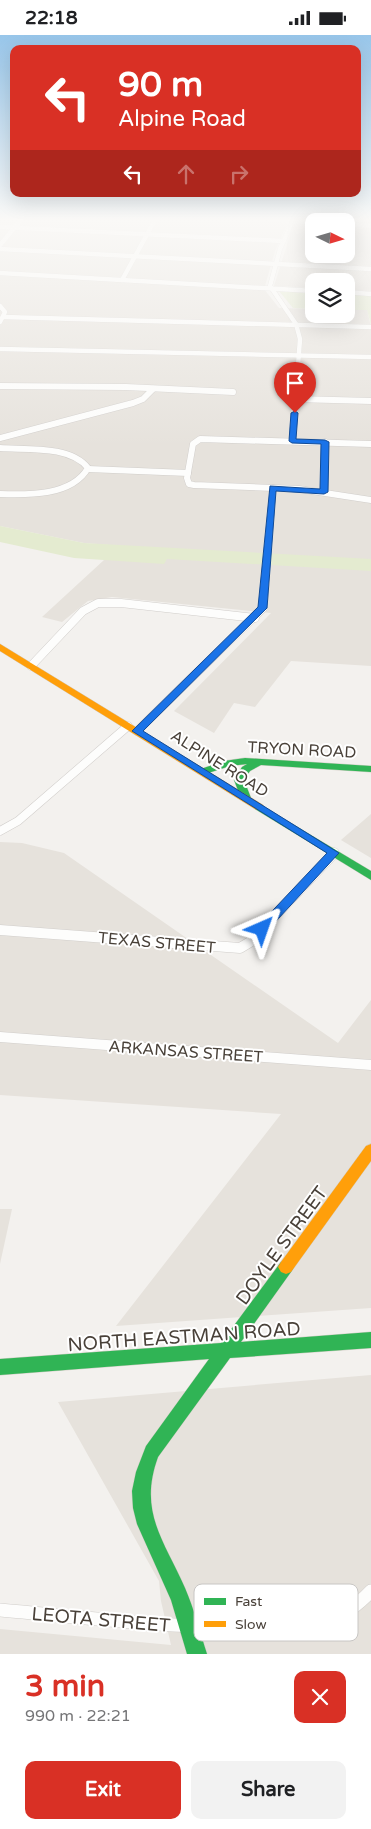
<!DOCTYPE html>
<html lang="en">
<head>
<meta charset="utf-8">
<style>
  :root { --surface:#fff; --page:#f2f2f2; --text:#202124; --muted:#757577; --accent:#d93025 }
  body { margin:0; font-family:"Varela Round",sans-serif; background:var(--page); color:var(--text); height:100vh; display:flex; flex-direction:column; font-size:19px; white-space:nowrap }
  * { box-sizing:border-box; margin:0 }
  p { font-size:16px; color:var(--muted) }
  .icon { flex:none; width:28px; height:28px; fill:none; stroke:currentColor; stroke-width:2; stroke-linecap:round; stroke-linejoin:round }
  .map { position:relative; height:1619px; overflow:hidden }
  .panel { display:flex; flex-direction:column; background:var(--surface); flex:1 }
  .panel>* { flex:none }
  .banner { position:absolute; left:10px; top:10px; width:351px; height:152px; border-radius:10px; box-shadow:0 5px 20px #0002; background:#d93025; color:#fff; overflow:hidden }
  .needle { width:32px; rotate:95deg }
  .buttons { position:absolute; left:305px; top:178px; display:grid; gap:10px }
  .buttons a { display:grid; place-items:center; width:50px; height:50px; border-radius:10px; background:var(--surface); box-shadow:0 5px 20px #0002; font-size:25px }
  .pin { position:absolute; display:grid; place-items:center; width:42px; height:42px; color:#fff; margin:-51px -21px; border-radius:50% 50% 50% 0; rotate:-45deg; box-shadow:0 0 5px #0007 }
  .pin .icon { rotate:45deg }
  .me { position:absolute; width:55px; margin:-28px; rotate:43deg; stroke-linejoin:round; filter:drop-shadow(0 0 4px #0008) }
  .turn { display:flex; align-items:center; gap:18px; height:105px; padding:0 25px; font-size:22px }
  .turn .icon { width:65px; height:65px; stroke-width:2.5 }
  .turn b { display:block; font-size:35px; line-height:42px }
  .lanes { display:flex; align-items:center; height:48px; padding:0 25px; background:#0003; justify-content:center; gap:25px; direction:ltr }
  .lanes .off { opacity:.35 }
  .round { display:grid; place-items:center; flex:none; width:52px; height:52px; border-radius:10px; background:var(--page) }
  .headline { display:flex; align-items:center; justify-content:space-between; height:85px; padding:0 25px }
  h1 { font-size:30px; font-weight:700; line-height:38px; color:var(--accent) }
  .button { display:flex; gap:10px; margin-top:auto; padding:10px 25px }
  .button a { flex:1; height:58px; border-radius:10px; background:var(--accent); color:#fff; font-size:20px; font-weight:700; line-height:58px; text-align:center }
  .button a+a { background:var(--page); color:var(--text) }
  .status { display:flex; justify-content:space-between; align-items:center; height:35px; padding:0 25px; background:var(--surface); direction:ltr }
  .status svg { height:14px; fill:currentColor }
  .map>svg:first-child { display:block }
  .residential { fill:#e6e2dc }
  .commercial { fill:#ede3db }
  .green { fill:#e4ebd0 }
  .lines { fill:none; stroke-linecap:round; stroke-linejoin:round }
  .street-far4-casing { stroke:#d1cecb; stroke-width:5 }
  .street-far3-casing { stroke:#d1cecb; stroke-width:7 }
  .street-far2-casing { stroke:#d1cecb; stroke-width:9 }
  .street-far1-casing { stroke:#d1cecb; stroke-width:11 }
  .street-casing { stroke:#d1cecb; stroke-width:14 }
  .fast-casing { stroke:#d3cec6; stroke-width:1 }
  .slow-casing { stroke:#d3cec6; stroke-width:1 }
  .street-far4 { stroke:#fdfdfc; stroke-width:4.5 }
  .street-far3 { stroke:#fdfdfc; stroke-width:6 }
  .street-far2 { stroke:#fdfdfc; stroke-width:8 }
  .street-far1 { stroke:#fdfdfc; stroke-width:10 }
  .street { stroke:#fdfdfc; stroke-width:13 }
  .fast { fill:#30b455; fill-rule:evenodd }
  .slow { fill:#ff9f0a; fill-rule:evenodd }
  .route { fill:#1a73e8; stroke:#114b97 }
  .labels { text-anchor:middle; stroke-width:4; stroke-linejoin:round; paint-order:stroke }
  .street-label { font-size:16px; fill:#494139; stroke:#fff }
  .near-street-label { font-size:19px; fill:#494139; stroke:#fff }
  .key { fill:#fff; stroke:#c8c6c4; stroke-width:1 }
  .key-label { font-size:14px; fill:#494139 }
</style>
</head>
<body>
<div class="status"><b>22:18</b><svg viewBox="0 0 49 12"><path d="M0 12V9h3v3zM5 12V6h3v6zM10 12V3h3v9zM15 12V0h3v12zM26 1h20v11H26zM47 4h2v5h-2z"/></svg></div>
<div class="map">
<svg width="371" height="1619" viewBox="0 0 371 1619">
  <rect width="100%" height="100%" fill="#f3f1ee"/>
  <g class="residential">
    <path d="M0,185H254L288,187L275,216L265,251L0,237Z"/>
    <path d="M291,197L314,198V219H346V199L371,201V256L346,255V246H314V253L274,251Z"/>
    <path d="M0,239L264,254L279,273L314,274V279H346V275H367L371,292V631L291,626L255,672L234,668L214,698L174,676L271,578L112,562L88,566L62,587L42,582L104,525L108,510L84,508L0,491Z"/>
    <path d="M371,779V823L341,805Z"/>
    <path d="M0,807L22,808L64,818L338,1008L371,965V1273L116,1291L281,1079L0,1060Z"/>
    <path d="M0,1174H12L0,1229Z"/>
    <path d="M371,1340V1619H0V1594L171,1610L161,1566L159,1546L58,1367Z"/>
  </g>
  <path class="commercial" d="M299,185H371V201L346,199V186H314V198L291,197L294,187Z"/>
  <g class="green">
    <path d="M279,256L314,258V274L293,273Z"/>
    <path d="M346,259L371,261V290L367,275H346Z"/>
    <path d="M0,491L84,508L371,524V536L167,524L164,529L74,523L0,507Z"/>
  </g>
  <g class="lines">
    <defs>
      <g id="street-far4">
        <path d="M275,185L314,187"/>
        <path d="M293,185L280,214L270,251L296,289L300,304L297,344"/>
        <path d="M346,189L371,191"/>
        <path d="M0,192L283,206"/>
        <path d="M0,210L21,185"/>
        <path d="M0,214L371,234"/>
        <path d="M0,238L314,256"/>
        <path d="M122,245L155,185"/>
        <path d="M346,257L371,259"/>
        <path d="M0,271L5,277L0,287"/>
        <path d="M3,282L371,292"/>
        <path d="M0,314L371,322"/>
      </g>
      <g id="street-far3">
        <path d="M0,351L126,352L233,357"/>
        <path d="M296,364L371,366"/>
        <path d="M0,403L133,368L143,364L153,354"/>
        <path d="M292,406L297,343"/>
        <path d="M371,409L200,404L193,409L187,443L189,449L194,450L299,454L371,465"/>
        <path d="M0,413C26,415 70,410 88,433C72,461 28,460 0,459"/>
        <path d="M88,434L188,438"/>
        <path d="M324,457L325,407"/>
        <path d="M265,551L273,453"/>
      </g>
      <g id="street-far2">
        <path d="M31,631L83,576L98,568H121L255,583"/>
        <path d="M137,696L263,573L265,550"/>
        <path d="M0,796L18,786L128,691"/>
        <path d="M333,819L334,818"/>
      </g>
      <g id="street-far1">
        <path d="M0,895L240,913L250,907L334,818"/>
        <path d="M0,1002L371,1030"/>
      </g>
      <path id="street" d="M0,1575C80,1582 161,1592 242,1592C266,1593 293,1596 317,1590C339,1584 356,1572 371,1556"/>
      <g id="fast">
        <path d="M245,723L371,731V737L261,730L250,736L244,745L251,763L246,766L241,763L234,745L242,732L247,729L230,731L202,740L197,737L198,735L224,726Z"/>
        <path d="M259,769L371,836V845L255,774L254,772L255,770Z"/>
        <path d="M286,1225L291,1227L294,1232L291,1237L241,1307L371,1297V1313L230,1323L158,1422C138,1477 164,1505 185,1553C194,1574 200,1597 207,1619H187L171,1565L137,1489L133,1473L132,1456L136,1437L146,1411L209,1324L0,1340V1324L221,1308L281,1227Z"/>
      </g>
      <g id="slow">
        <path d="M0,609L263,770L264,772L259,775L255,774L0,616Z"/>
        <path d="M371,1109V1126L291,1237L286,1239L281,1237L278,1232L281,1227L366,1111Z"/>
      </g>
    </defs>
    <use href="#street-far4" class="street-far4-casing"/>
    <use href="#street-far3" class="street-far3-casing"/>
    <use href="#street-far2" class="street-far2-casing"/>
    <use href="#street-far1" class="street-far1-casing"/>
    <use href="#street" class="street-casing"/>
    <use href="#fast" class="fast-casing"/>
    <use href="#slow" class="slow-casing"/>
    <use href="#street-far4" class="street-far4"/>
    <use href="#street-far3" class="street-far3"/>
    <use href="#street-far2" class="street-far2"/>
    <use href="#street-far1" class="street-far1"/>
    <use href="#street" class="street"/>
    <use href="#fast" class="fast"/>
    <use href="#slow" class="slow"/>
  </g>
  <linearGradient id="sky" x2="0" y2="1"><stop stop-color="#98c6ea"/><stop offset="0.45" stop-color="#faf9f7"/><stop offset="1" stop-color="#faf9f7" stop-opacity="0"/></linearGradient>
  <rect width="371" height="411" fill="url(#sky)"/>
  <path class="route" d="M295,376L298,378L296,404L325,405L329,407L328,457L324,459L276,456L267,573L143,696L339,818L266,897L262,898L256,894L258,891L327,818L132,696L258,572L270,451L320,454L321,409L292,408L289,406L291,378Z"/>
  <g class="labels">
    <g class="street-label">
      <text transform="translate(302 714) rotate(3)" y="6">TRYON ROAD</text>
      <text transform="translate(220 728) rotate(32)" y="6">ALPINE ROAD</text>
      <text transform="translate(157 907) rotate(5)" y="6">TEXAS STREET</text>
      <text transform="translate(186 1016) rotate(4)" y="6">ARKANSAS STREET</text>
    </g>
    <g class="near-street-label">
      <text transform="translate(281 1210) rotate(-54)" y="7">DOYLE STREET</text>
      <text transform="translate(184 1301) rotate(-4)" y="7">NORTH EASTMAN ROAD</text>
      <text transform="translate(101 1584) rotate(5)" y="7">LEOTA STREET</text>
    </g>
  </g>
  <rect x="194" y="1549" width="164" height="57" rx="8" class="key"/>
  <rect x="204" y="1563" width="22" height="7" fill="#30b455"/>
  <rect x="204" y="1586" width="22" height="6" fill="#ff9f0a"/>
  <g class="key-label">
    <text x="235" y="1571">Fast</text>
    <text x="235" y="1594">Slow</text>
  </g>
</svg>
<div class="buttons">
<a><svg class="needle" viewBox="-14 -14 28 28"><path d="M0-13l5 13h-10z" fill="#e53935"/><path d="M0 13l5-13h-10z" fill="#757577"/></svg></a>
<a><svg class="icon" aria-label="layers" viewBox="0 0 24 24"><path d="M12 4l9 5-9 5-9-5zM3 14l9 5 9-5"/></svg></a>
</div>
<div class="pin" style="left:295px;top:378px;background:#d93025"><svg class="icon" aria-label="arrive" viewBox="0 0 24 24"><path d="M6 21V4h12l-3 4 3 4H6"/></svg></div>
<svg class="me" style="left:262px;top:894px" viewBox="-20 -20 40 40"><path d="M0-17L14 15 0 8-14 15z" fill="#1a73e8" stroke="#fff" stroke-width="4"/></svg>
<div class="banner">
<div class="turn"><svg class="icon" aria-label="left" viewBox="0 0 24 24"><path d="M17 20v-9H6M10 6l-5 5 5 5"/></svg><div><b>90 m</b>Alpine Road</div></div>
<div class="lanes"><svg class="icon" aria-label="left" viewBox="0 0 24 24"><path d="M17 20v-9H6M10 6l-5 5 5 5"/></svg><svg class="icon off" aria-label="ahead" viewBox="0 0 24 24"><path d="M12 20V5M6 11l6-6 6 6"/></svg><svg class="icon off" aria-label="right" viewBox="0 0 24 24"><path d="M7 20v-9h11M14 6l5 5-5 5"/></svg></div>
</div>
</div>
<section class="panel">
<div class="headline"><div><h1>3 min</h1><p>990 m · 22:21</p></div><a class="round" style="background:#d93025;color:#fff"><svg class="icon" aria-label="close" viewBox="0 0 24 24"><path d="M6 6l12 12M18 6L6 18"/></svg></a></div>
<div class="button"><a>Exit</a><a>Share</a></div>
</section>
</body>
</html>
